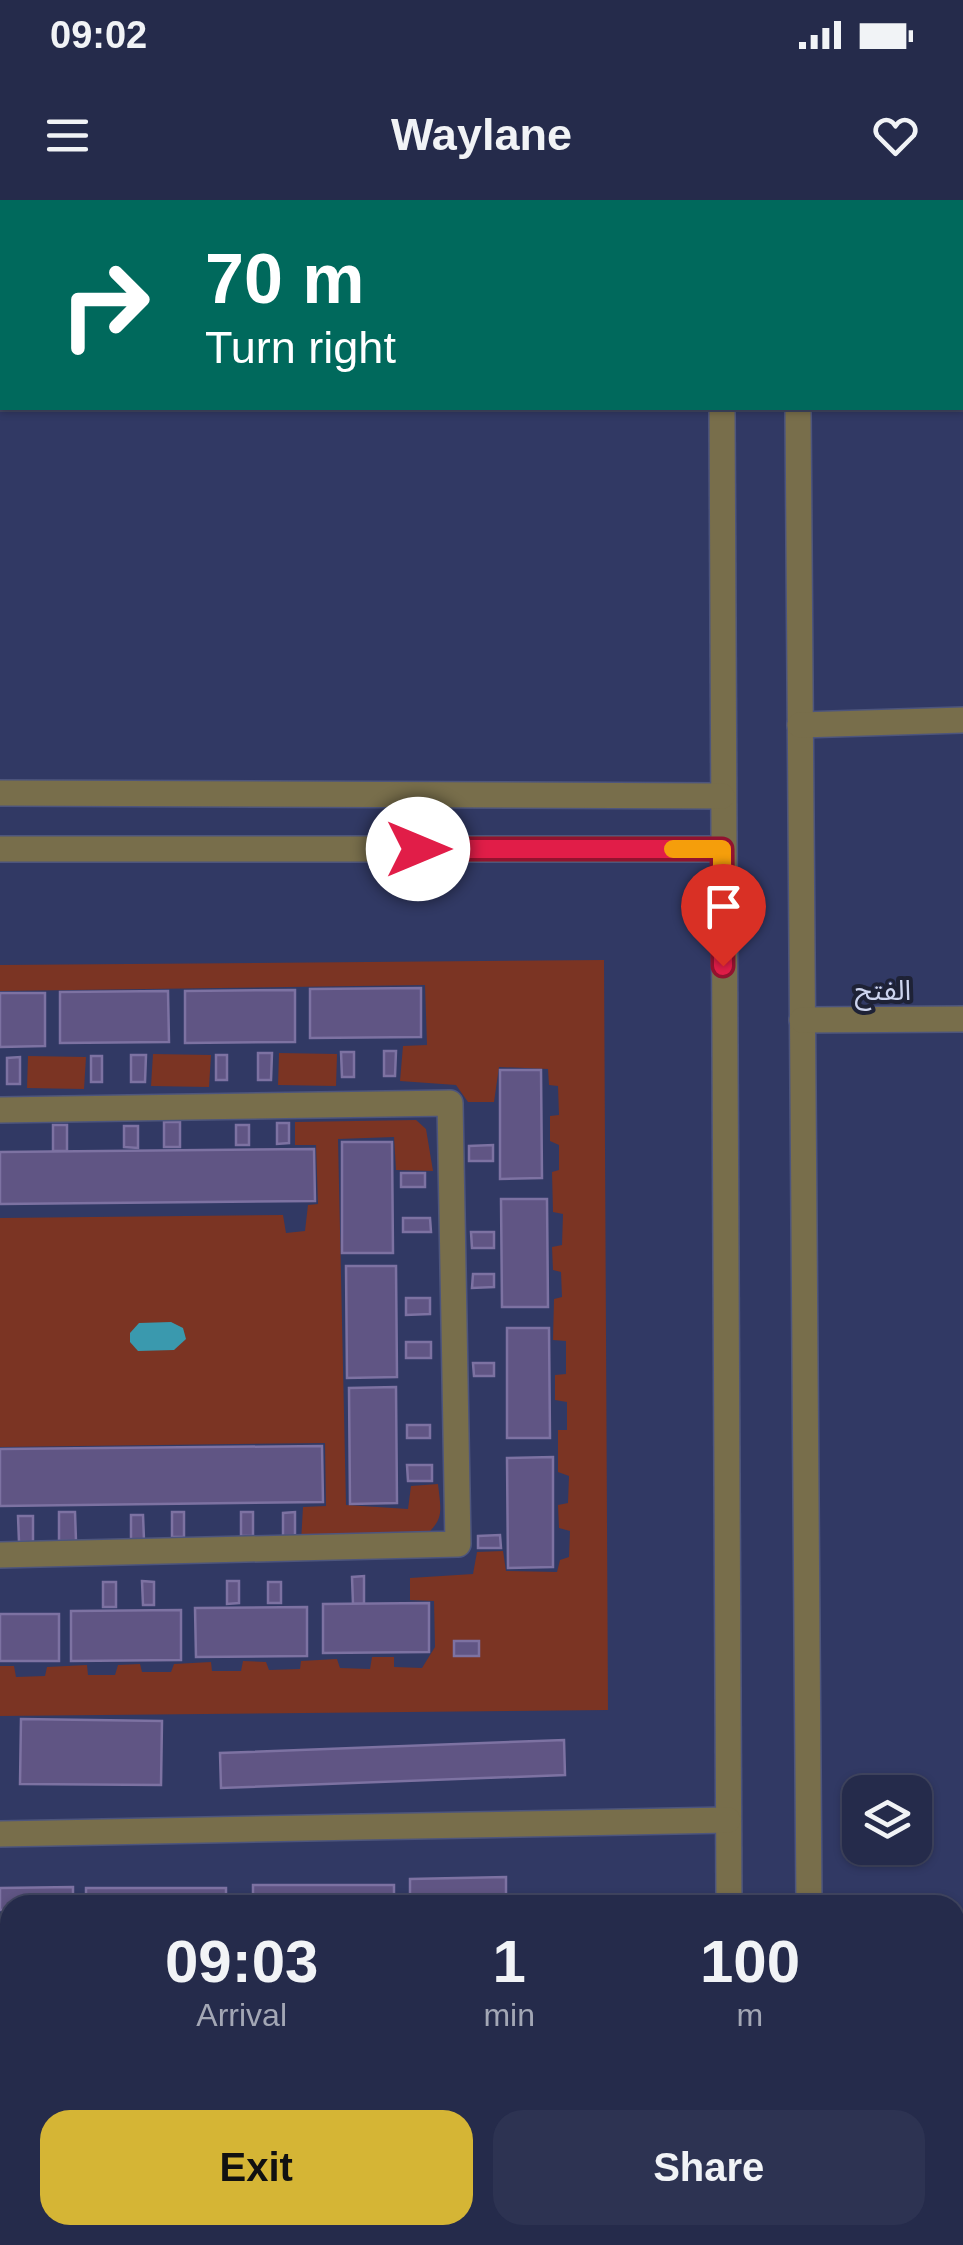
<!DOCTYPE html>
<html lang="en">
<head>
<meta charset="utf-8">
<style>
  :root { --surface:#252b4b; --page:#2d3352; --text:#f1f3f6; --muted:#a3a7b5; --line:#424763; --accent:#d5b535 }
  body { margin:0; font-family:Arial,"Noto Sans Arabic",sans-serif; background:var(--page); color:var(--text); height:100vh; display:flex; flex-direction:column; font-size:38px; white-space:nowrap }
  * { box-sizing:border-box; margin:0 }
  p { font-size:32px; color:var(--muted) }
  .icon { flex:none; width:55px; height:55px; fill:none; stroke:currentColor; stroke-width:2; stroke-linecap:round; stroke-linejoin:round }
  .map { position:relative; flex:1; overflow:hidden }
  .drawer { position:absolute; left:0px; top:1695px; width:965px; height:350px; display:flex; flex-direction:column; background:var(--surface); border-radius:30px 30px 0 0; box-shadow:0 2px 8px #0004,0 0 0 2px var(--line) }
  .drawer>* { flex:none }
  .banner { position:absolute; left:0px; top:0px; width:965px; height:210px; box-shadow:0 2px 8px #0004,0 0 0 2px var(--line); background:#00695c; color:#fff; overflow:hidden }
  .buttons { position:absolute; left:842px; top:1575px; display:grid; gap:20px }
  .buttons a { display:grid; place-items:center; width:90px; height:90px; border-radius:20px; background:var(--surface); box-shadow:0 2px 8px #0004,0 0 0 2px var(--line); font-size:50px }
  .pin { position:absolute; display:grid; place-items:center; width:85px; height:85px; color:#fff; margin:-102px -42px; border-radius:50% 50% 50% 0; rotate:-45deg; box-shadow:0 0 10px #0007 }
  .pin .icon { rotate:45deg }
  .me { position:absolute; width:110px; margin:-55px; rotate:90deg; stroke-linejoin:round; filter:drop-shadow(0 0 8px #0008) }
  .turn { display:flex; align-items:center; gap:35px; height:210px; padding:0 40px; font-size:45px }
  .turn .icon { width:130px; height:130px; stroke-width:2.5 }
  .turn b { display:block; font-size:70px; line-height:85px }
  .eta { display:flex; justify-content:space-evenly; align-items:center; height:170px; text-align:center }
  .eta b { font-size:60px; font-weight:700; line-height:70px }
  .action { display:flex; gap:20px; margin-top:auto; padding:20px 40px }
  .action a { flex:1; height:115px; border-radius:30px; background:var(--accent); color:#111; font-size:40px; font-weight:700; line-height:115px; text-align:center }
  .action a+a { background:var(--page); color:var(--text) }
  .status { display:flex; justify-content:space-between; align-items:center; height:70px; padding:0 50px; background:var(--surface); direction:ltr }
  .status svg { height:28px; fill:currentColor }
  header { display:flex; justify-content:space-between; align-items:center; height:130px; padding:0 40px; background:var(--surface); font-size:45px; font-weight:700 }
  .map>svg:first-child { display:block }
  .green { fill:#7b3423 }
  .water { fill:#3a99ae }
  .building { fill:#605584; stroke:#7d72a2; stroke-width:2.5 }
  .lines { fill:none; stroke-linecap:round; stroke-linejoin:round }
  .minor-casing { stroke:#4d557d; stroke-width:28 }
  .minor { stroke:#786e4b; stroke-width:25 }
  .route-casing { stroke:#92132f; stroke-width:25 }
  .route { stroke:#e11d48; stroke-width:18 }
  .slow { stroke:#f59e0b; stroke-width:18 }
  .labels { text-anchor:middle; stroke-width:8; stroke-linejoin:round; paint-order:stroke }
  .street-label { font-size:28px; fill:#ced5ef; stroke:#1e2236 }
</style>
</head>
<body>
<div class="status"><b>09:02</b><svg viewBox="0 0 49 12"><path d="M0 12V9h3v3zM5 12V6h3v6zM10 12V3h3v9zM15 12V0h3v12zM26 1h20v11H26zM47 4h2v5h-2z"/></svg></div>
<header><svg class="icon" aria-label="menu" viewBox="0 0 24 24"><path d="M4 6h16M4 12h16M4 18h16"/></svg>Waylane<svg class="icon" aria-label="heart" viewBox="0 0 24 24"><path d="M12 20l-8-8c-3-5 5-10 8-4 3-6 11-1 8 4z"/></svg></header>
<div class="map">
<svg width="963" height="2045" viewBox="0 0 963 2045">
  <rect width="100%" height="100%" fill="#313964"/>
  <g class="green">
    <path d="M604,760L608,1510L0,1516V1466H14L16,1477L45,1476L47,1467L87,1465L88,1475H115L118,1465L140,1464L142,1472H171L174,1464L211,1462L212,1471H241L243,1461L266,1462L269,1470L300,1469L301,1461L337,1459L340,1468L370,1469L372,1457H394V1467L422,1468L435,1447L434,1401L410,1400V1378L473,1374L477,1352L503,1351L506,1371L557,1372L560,1360L569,1357L570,1331L559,1328L558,1305L568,1303L569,1276L558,1272V1230H567V1202L555,1200V1175L566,1174V1141L553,1140L554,1099L562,1097L561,1072L553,1070L552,1047L562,1045L563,1014L553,1012L552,972L559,970V945L550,941V916L559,915L558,886L549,885L548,869L499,867L494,902H468L456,885L400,881L403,846L427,845L425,785L0,791V765Z"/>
    <path d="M279,853L337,854L336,886L278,885Z"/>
    <path d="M153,854L211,855L209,887L151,886Z"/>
    <path d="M28,856L86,857L84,889L27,888Z"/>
    <path d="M416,920L426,929L433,971L396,970L394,937L338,939L346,1305L408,1309L411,1286L438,1284C441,1311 445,1320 422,1338L301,1342L303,1307L326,1306L325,1243L0,1247V1018L283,1015L286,1033L305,1031L308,1005L318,1004L316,945H295V922Z"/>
    <path d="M85,2035H213L209,2045H85Z"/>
  </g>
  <path class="water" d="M171,1122L183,1128L186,1139L174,1150L138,1151L130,1142V1133L139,1123Z"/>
  <g class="building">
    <path d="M421,788V837L310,838V789Z"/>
    <path d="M295,790V842L185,843V791Z"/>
    <path d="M168,791L169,842L60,843V792Z"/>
    <path d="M0,793H45V846L0,847Z"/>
    <path d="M384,851H396L395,876H384Z"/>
    <path d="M341,852H354V877H342Z"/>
    <path d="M258,853H272L271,880H258Z"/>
    <path d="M131,855H146L145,882H131Z"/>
    <rect x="216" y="855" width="11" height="25"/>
    <rect x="91" y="856" width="11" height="26"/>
    <path d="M20,857V884H7V858Z"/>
    <path d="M500,870H541L542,978L500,979Z"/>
    <rect x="164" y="922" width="16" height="25"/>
    <path d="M277,923H289V943L277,944Z"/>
    <rect x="53" y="925" width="14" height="26"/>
    <rect x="236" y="925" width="13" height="20"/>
    <path d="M124,926H138V948L124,947Z"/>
    <path d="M342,942H392L393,1053H342Z"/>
    <path d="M493,945V961H469V946Z"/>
    <path d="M314,949L315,1001L0,1004V952Z"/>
    <rect x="401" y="973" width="24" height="14"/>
    <path d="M501,999H547L548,1107H502Z"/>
    <path d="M403,1018H430L431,1032H403Z"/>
    <path d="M471,1032H494V1048H472Z"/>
    <path d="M346,1066H396L397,1177L347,1178Z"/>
    <path d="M473,1074H494V1087L472,1088Z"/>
    <path d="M406,1098H430V1114L406,1115Z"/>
    <path d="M507,1128H549L550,1238H507Z"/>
    <rect x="406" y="1142" width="25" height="16"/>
    <path d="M473,1163H494V1176H474Z"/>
    <path d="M396,1187L397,1303L350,1304L349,1188Z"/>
    <rect x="407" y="1225" width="23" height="13"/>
    <path d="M322,1246L323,1302L0,1306V1249Z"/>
    <path d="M553,1257V1367L508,1368L507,1258Z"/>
    <path d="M407,1265H432V1281H408Z"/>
    <path d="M59,1312H75L76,1341H59Z"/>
    <rect x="172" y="1312" width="12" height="25"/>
    <rect x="241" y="1312" width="12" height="24"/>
    <path d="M295,1312V1336L283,1337V1313Z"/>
    <path d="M131,1315H143L144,1340H131Z"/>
    <path d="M18,1316H33V1342H19Z"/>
    <path d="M500,1335L501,1348H478V1336Z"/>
    <path d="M364,1376V1404H353L352,1377Z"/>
    <path d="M142,1381L154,1382V1405H143Z"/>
    <path d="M227,1381H239V1403L227,1404Z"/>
    <rect x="103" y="1382" width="13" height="25"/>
    <rect x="268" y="1382" width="13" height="21"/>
    <path d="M429,1403V1452L323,1453V1404Z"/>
    <path d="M307,1407V1456L196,1457L195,1408Z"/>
    <path d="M181,1410V1460L71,1461V1411Z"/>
    <rect x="0" y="1414" width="59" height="47"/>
    <rect x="454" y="1441" width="25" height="15"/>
    <path d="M21,1519L162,1521L161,1585L20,1584Z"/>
    <path d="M564,1540L565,1575L221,1588L220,1553Z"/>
    <path d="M506,1677V1705H410V1679Z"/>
    <rect x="253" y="1685" width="141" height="20"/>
    <path d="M73,1687V1705H10V1710H0V1688Z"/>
    <rect x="86" y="1688" width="140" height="17"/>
    <path d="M10,1815V1866H0V1816Z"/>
    <rect x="0" y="1870" width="10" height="30"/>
    <path d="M0,1996H10V2035H25V2045H0Z"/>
    <path d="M28,2035H81L82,2045H28Z"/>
    <path d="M216,2035H267L263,2045H212Z"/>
    <path d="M283,2035H310L306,2045H278Z"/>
    <path d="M381,2035H435L431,2045H377Z"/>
  </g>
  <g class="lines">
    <defs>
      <g id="minor">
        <path d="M722,0V2"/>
        <path d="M796,0V2"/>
        <path d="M722,208L729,1705"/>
        <path d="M798,208L809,1705"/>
        <path d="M800,525L963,520"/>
        <path d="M0,593L722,596"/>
        <path d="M0,649H722"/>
        <path d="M802,820L963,819"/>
        <path d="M0,910L450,903L458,1344L0,1355"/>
        <path d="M0,1634L728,1620"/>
        <path d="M0,1923H10"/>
        <path d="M955,1944H963"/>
        <path d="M955,2024H963"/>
        <path d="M731,2035V2045"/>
        <path d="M811,2035V2045"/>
        <path d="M322,2045L326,2035"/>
      </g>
    </defs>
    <use href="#minor" class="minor-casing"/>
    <use href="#minor" class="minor"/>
  </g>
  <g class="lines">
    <defs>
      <path id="route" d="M418,649H722L723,766"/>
    </defs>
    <use href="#route" class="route-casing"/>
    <use href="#route" class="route"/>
    <path class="slow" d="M673,649H722V684"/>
  </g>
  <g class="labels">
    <g class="street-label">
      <text x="883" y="800">الفتح</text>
    </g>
  </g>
</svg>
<div class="buttons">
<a><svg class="icon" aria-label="layers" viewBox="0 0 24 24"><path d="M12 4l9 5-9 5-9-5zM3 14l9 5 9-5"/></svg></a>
</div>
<div class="pin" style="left:723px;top:766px;background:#d93025"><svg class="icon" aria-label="arrive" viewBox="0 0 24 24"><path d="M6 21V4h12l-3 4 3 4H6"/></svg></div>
<svg class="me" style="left:418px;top:649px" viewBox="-20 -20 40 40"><circle r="19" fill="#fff"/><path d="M0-13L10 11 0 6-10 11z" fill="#e11d48"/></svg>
<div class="banner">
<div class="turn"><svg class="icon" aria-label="right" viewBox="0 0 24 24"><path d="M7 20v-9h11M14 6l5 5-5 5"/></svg><div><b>70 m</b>Turn right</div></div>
</div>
<section class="drawer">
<div class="eta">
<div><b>09:03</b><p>Arrival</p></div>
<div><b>1</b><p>min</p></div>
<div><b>100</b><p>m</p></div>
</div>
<div class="action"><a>Exit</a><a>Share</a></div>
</section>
</div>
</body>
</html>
